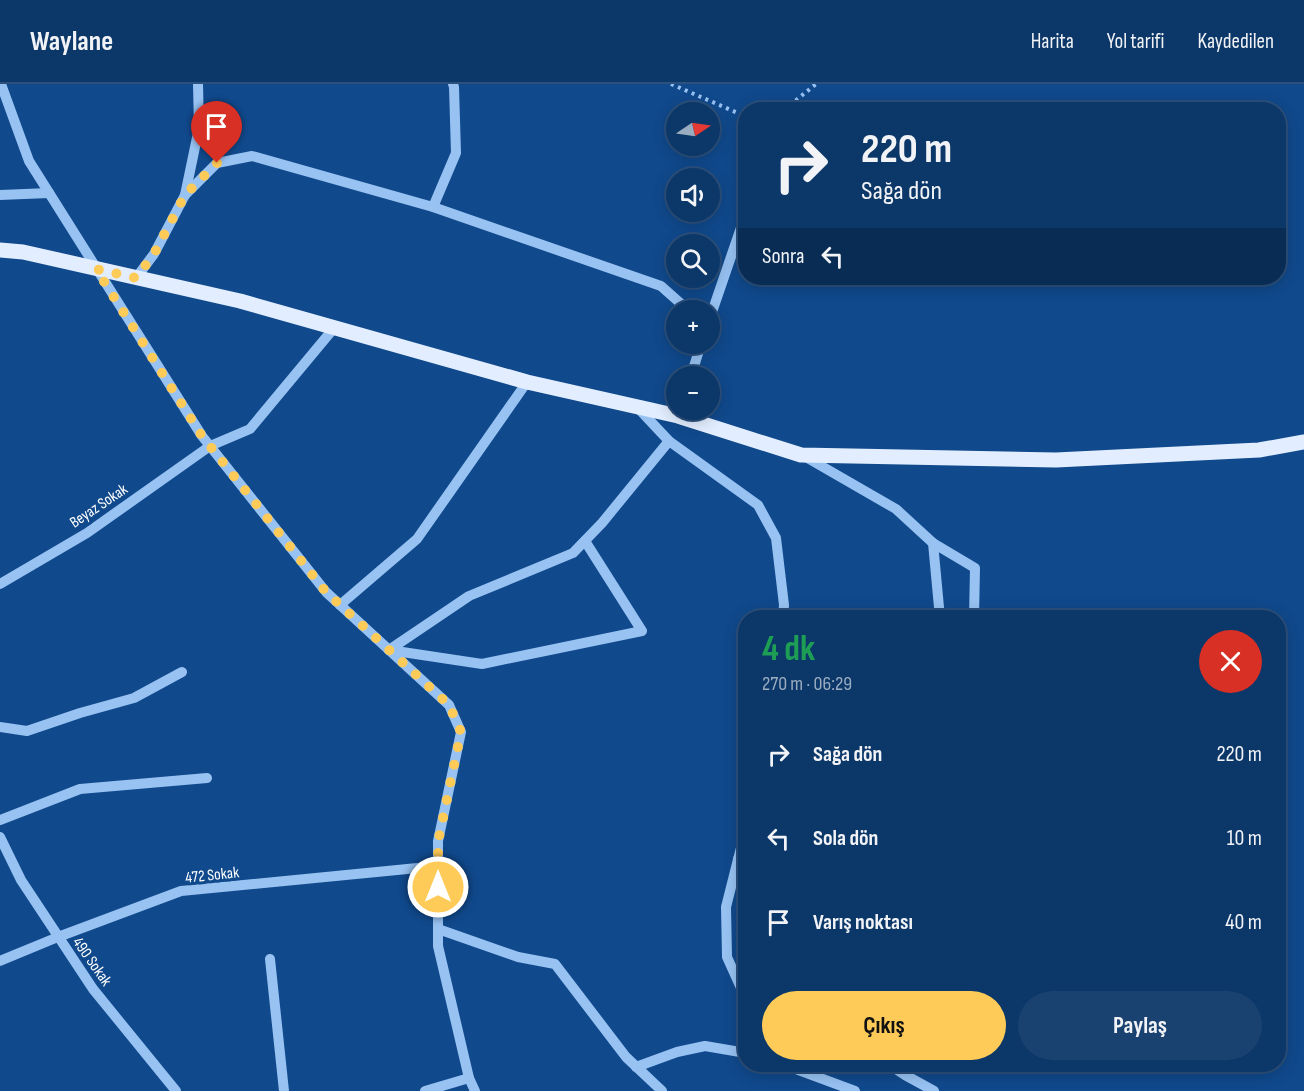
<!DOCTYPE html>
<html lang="tr">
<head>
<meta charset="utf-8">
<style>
  :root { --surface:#0c3769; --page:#1a4271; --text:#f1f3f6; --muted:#9aacc0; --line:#2c517d; --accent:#ffcb58 }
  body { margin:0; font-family:"Sofia Sans Condensed",sans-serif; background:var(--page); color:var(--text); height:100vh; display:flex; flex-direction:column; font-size:22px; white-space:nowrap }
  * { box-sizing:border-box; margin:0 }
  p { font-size:20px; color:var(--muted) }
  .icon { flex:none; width:33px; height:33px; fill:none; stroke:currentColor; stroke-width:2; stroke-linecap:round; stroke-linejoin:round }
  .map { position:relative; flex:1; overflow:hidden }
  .details { position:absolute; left:738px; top:526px; width:548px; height:462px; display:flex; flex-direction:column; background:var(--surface); border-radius:24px; box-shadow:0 3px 15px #0003,0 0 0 2px var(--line) }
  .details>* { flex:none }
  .guide { position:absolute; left:738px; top:18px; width:548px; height:183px; border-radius:24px; box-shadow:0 3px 15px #0003,0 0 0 2px var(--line); background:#0c3769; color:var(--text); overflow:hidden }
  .needle { width:39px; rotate:77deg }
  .buttons { position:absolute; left:666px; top:18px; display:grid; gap:12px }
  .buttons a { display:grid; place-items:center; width:54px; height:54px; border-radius:50%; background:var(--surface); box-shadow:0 3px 15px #0003,0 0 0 2px var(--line); font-size:30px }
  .pin { position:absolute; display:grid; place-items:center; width:51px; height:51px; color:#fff; margin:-62px -26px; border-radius:50% 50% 50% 0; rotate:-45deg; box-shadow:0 0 6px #0007 }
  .pin .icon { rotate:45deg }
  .me { position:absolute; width:66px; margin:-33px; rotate:0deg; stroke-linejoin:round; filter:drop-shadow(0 0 4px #0008) }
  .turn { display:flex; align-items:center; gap:21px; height:126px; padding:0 24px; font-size:27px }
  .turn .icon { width:78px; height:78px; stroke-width:2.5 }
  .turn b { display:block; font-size:42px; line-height:51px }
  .then { display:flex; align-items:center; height:57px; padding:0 24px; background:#0003; gap:12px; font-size:22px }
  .round { display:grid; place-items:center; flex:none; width:63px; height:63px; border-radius:32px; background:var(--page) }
  .overview { display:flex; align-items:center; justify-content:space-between; height:102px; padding:0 24px }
  h1 { font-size:36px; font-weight:700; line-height:45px; color:#1e9e55 }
  .cta { display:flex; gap:12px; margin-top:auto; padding:12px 24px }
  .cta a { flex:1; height:69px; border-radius:36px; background:var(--accent); color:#111; font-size:24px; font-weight:700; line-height:69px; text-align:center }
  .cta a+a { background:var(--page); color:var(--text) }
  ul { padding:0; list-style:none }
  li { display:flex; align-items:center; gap:18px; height:84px; padding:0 24px }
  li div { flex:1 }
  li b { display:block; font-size:22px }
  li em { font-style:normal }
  header { display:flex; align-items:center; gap:36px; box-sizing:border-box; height:84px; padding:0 30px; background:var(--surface); border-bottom:2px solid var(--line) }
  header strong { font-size:28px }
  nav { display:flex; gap:33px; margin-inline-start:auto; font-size:21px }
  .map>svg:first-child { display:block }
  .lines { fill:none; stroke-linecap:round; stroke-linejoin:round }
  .path { stroke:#97c2f2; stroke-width:4; stroke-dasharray:3 4.5; stroke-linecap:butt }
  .minor { stroke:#97c2f2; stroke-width:10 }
  .major { stroke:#e2eeff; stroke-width:15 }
  .route { stroke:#ffcb58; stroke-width:10; stroke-dasharray:0 18 }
  .labels { text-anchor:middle; stroke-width:6; stroke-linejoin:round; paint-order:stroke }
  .street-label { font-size:16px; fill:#fff; stroke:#10498c }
</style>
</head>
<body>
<header>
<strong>Waylane</strong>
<nav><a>Harita</a><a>Yol tarifi</a><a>Kaydedilen</a></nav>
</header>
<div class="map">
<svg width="1304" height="1007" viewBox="0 0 1304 1007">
  <rect width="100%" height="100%" fill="#10498c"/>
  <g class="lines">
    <g class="path">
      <path d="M671,0L740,30H746"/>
      <path d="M784,26L816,0"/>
    </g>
    <g class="minor">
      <path d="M1,0L29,77L202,352L326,508L449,621L461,648L438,757V862L469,994L475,1007"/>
      <path d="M0,111L49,109"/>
      <path d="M185,111L217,79L252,72L433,123L661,202L688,226"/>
      <path d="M433,123L456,69L454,3L453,0"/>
      <path d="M136,194L154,170L185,111L199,44L198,0"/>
      <path d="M710,234L746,129"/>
      <path d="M691,292L701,260"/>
      <path d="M638,324L669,357L758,421L776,454L784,521L783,534"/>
      <path d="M804,372L896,425L933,459L940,534"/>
      <path d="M933,459L975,484L974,534"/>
      <path d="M0,500L87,449L210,362L250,345L334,244"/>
      <path d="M340,521L417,455L527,298"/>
      <path d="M389,566L482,580L642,547L585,457"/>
      <path d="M389,566L469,512L573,469L602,439L669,357"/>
      <path d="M0,643L27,647L80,629L134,614L182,588"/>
      <path d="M0,736L80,705L207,694"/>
      <path d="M746,744L726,823L727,873L746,915"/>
      <path d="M0,753L21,796L93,905L176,1007"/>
      <path d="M738,775L746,790"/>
      <path d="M438,845L518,873L555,880L626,973L662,1007"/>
      <path d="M270,875L284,1007"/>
      <path d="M0,877L58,853L181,807L438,782"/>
      <path d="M785,981L855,1007"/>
      <path d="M890,981L905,991L934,1007"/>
      <path d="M636,983L677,968L705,962L746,969"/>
      <path d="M425,1007L469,994"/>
    </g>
    <path class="major" d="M0,166L23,168L240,217L527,298L678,332L801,371L1056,376L1259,366L1304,358"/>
  </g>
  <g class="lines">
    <path class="route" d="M217,79L185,111L154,170L136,194L96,185L202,352L326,508L449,621L461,648L438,758V803"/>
  </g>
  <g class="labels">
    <g class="street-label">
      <text transform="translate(98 421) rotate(-34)" y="6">Beyaz Sokak</text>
      <text transform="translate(212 790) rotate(-6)" y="6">472 Sokak</text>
      <text transform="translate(93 877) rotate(55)" y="6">490 Sokak</text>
    </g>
  </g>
</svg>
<div class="buttons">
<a><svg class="needle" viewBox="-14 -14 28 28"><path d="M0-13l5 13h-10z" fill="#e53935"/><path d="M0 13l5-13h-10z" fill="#9aacc0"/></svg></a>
<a><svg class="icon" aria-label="sound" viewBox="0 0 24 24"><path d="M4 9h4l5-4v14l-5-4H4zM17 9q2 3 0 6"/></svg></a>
<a><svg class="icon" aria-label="search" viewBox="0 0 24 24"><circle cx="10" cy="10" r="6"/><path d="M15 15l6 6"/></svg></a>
<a>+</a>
<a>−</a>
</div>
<div class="pin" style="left:217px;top:79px;background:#d93025"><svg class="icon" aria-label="arrive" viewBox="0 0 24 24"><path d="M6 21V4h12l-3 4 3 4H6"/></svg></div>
<svg class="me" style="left:438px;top:803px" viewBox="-20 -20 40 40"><circle r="17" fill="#ffcb58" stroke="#fff" stroke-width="3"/><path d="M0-11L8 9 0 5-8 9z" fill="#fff"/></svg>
<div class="guide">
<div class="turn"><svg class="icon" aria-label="right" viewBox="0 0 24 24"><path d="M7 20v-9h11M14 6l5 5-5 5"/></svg><div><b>220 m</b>Sağa dön</div></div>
<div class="then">Sonra<svg class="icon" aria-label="left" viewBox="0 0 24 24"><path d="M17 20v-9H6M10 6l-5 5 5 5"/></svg></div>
</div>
<section class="details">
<div class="overview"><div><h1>4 dk</h1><p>270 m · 06:29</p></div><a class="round" style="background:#d93025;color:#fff"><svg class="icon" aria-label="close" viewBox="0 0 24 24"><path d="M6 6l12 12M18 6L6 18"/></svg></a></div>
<ul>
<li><svg class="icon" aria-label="right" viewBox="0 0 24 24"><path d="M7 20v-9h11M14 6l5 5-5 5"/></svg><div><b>Sağa dön</b></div><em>220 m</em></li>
<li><svg class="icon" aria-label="left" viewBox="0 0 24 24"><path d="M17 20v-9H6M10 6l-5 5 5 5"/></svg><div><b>Sola dön</b></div><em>10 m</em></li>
<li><svg class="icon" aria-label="arrive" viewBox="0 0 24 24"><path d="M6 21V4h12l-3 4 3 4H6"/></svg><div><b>Varış noktası</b></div><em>40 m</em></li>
</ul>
<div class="cta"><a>Çıkış</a><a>Paylaş</a></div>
</section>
</div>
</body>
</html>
